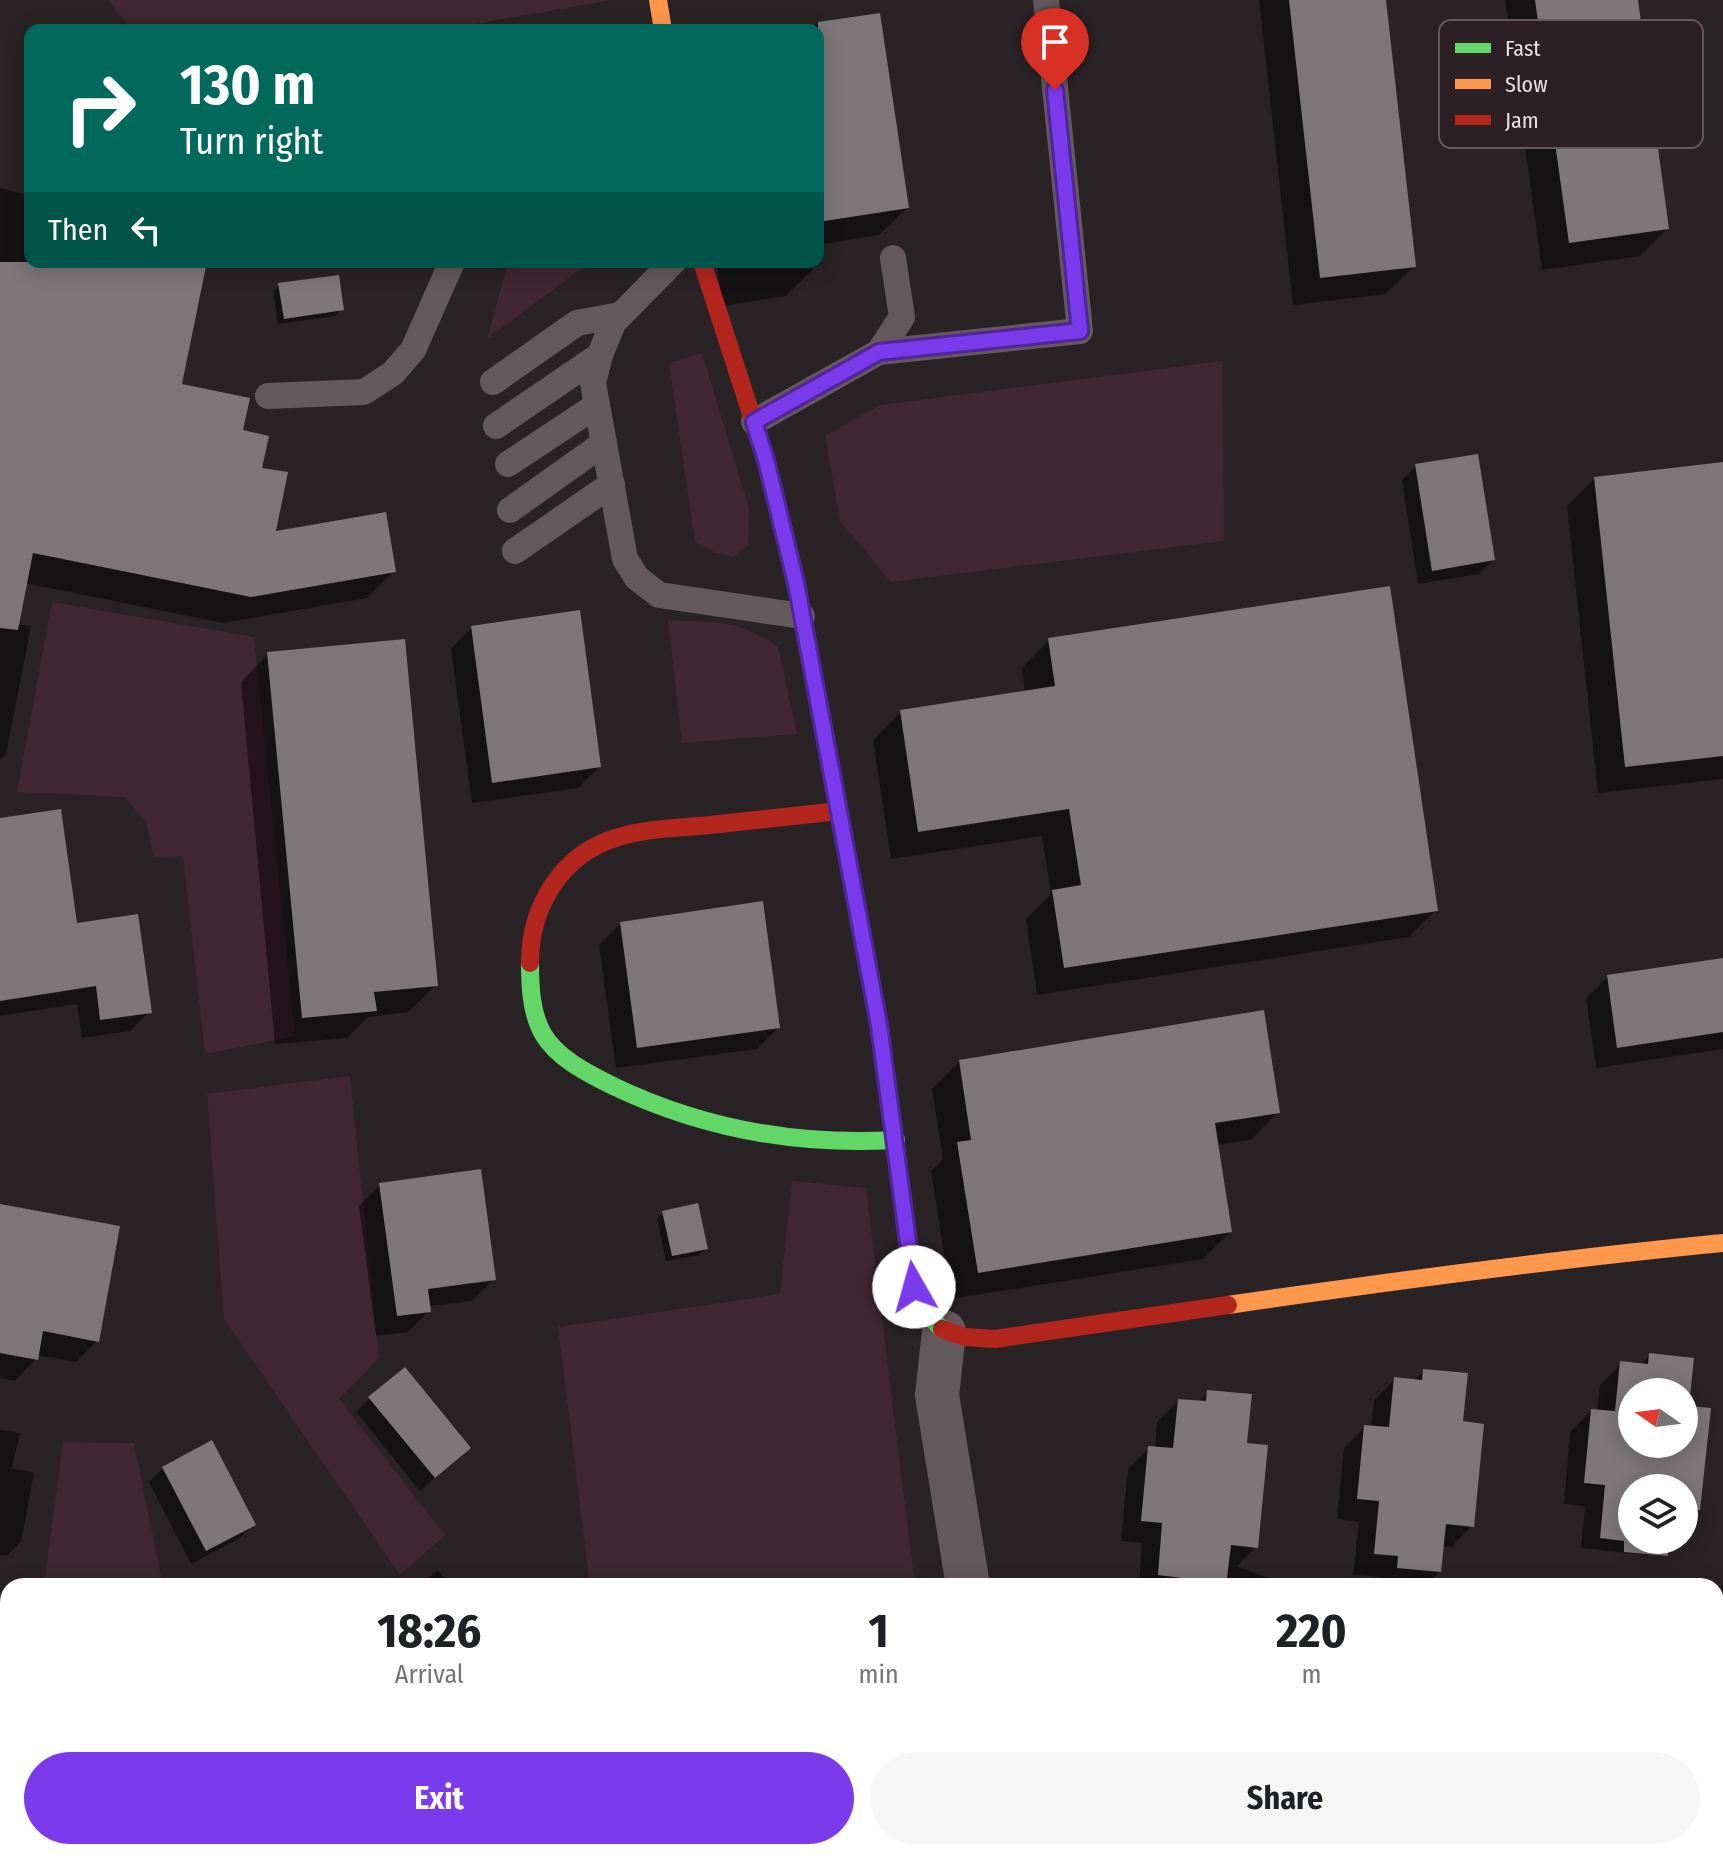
<!DOCTYPE html>
<html lang="en">
<head>
<meta charset="utf-8">
<style>
  :root { --surface:#fff; --page:#f6f6f6; --text:#202124; --muted:#757577; --accent:#7c3aed }
  body { margin:0; font-family:"Fira Sans Condensed",sans-serif; background:var(--page); color:var(--text); height:100vh; display:flex; flex-direction:column; font-size:30px; white-space:nowrap }
  * { box-sizing:border-box; margin:0 }
  p { font-size:26px; color:var(--muted) }
  .icon { flex:none; width:44px; height:44px; fill:none; stroke:currentColor; stroke-width:2; stroke-linecap:round; stroke-linejoin:round }
  .map { position:relative; flex:1; overflow:hidden }
  .details { position:absolute; left:0px; top:1578px; width:1724px; height:282px; display:flex; flex-direction:column; background:var(--surface); border-radius:24px 24px 0 0; box-shadow:0 4px 20px #0003 }
  .details>* { flex:none }
  .hud { position:absolute; left:24px; top:24px; width:800px; height:244px; border-radius:16px; box-shadow:0 4px 20px #0003; background:#00695c; color:#fff; overflow:hidden }
  .needle { width:52px; rotate:284deg }
  .controls { position:absolute; left:1618px; top:1378px; display:grid; gap:16px }
  .controls a { display:grid; place-items:center; width:80px; height:80px; border-radius:50%; background:var(--surface); box-shadow:0 4px 20px #0003; font-size:40px }
  .pin { position:absolute; display:grid; place-items:center; width:68px; height:68px; color:#fff; margin:-82px -34px; border-radius:50% 50% 50% 0; rotate:-45deg; box-shadow:0 0 8px #0007 }
  .pin .icon { rotate:45deg }
  .me { position:absolute; width:88px; margin:-44px; rotate:353deg; stroke-linejoin:round; filter:drop-shadow(0 0 6px #0008) }
  .turn { display:flex; align-items:center; gap:28px; height:168px; padding:0 24px; font-size:36px }
  .turn .icon { width:104px; height:104px; stroke-width:2.5 }
  .turn b { display:block; font-size:56px; line-height:68px }
  .then { display:flex; align-items:center; height:76px; padding:0 24px; background:#0003; gap:16px; font-size:30px }
  .eta { display:flex; justify-content:space-evenly; align-items:center; height:136px; text-align:center }
  .eta b { font-size:48px; font-weight:700; line-height:56px }
  .action { display:flex; gap:16px; margin-top:auto; padding:16px 24px }
  .action a { flex:1; height:92px; border-radius:48px; background:var(--accent); color:#fff; font-size:32px; font-weight:700; line-height:92px; text-align:center }
  .action a+a { background:var(--page); color:var(--text) }
  .map>svg:first-child { display:block }
  .green { fill:#402731 }
  .shadow { fill:#0007; fill-rule:evenodd }
  .building { fill:#7d7779; fill-rule:evenodd }
  .lines { fill:none; stroke-linecap:round; stroke-linejoin:round }
  .lane { stroke:#64595d; stroke-width:26 }
  .street { stroke:#64595d; stroke-width:44 }
  .fast { stroke:#63d668; stroke-width:18 }
  .slow { stroke:#ff974d; stroke-width:18 }
  .jam { stroke:#b3261e; stroke-width:18 }
  .route-casing { stroke:#51269a; stroke-width:20 }
  .route { stroke:#7c3aed; stroke-width:14 }
  .key { fill:#2c2024; stroke:#645a5d; stroke-width:2 }
  .key-label { font-size:22px; fill:#e8e0e2 }
</style>
</head>
<body>
<div class="map">
<svg width="1723" height="1859" viewBox="0 0 1723 1859">
  <rect width="100%" height="100%" fill="#292325"/>
  <g class="green">
    <path d="M108,0H612L441,30H132Z"/>
    <path d="M508,262H590L487,339Z"/>
    <path d="M702,353L749,508L748,546L734,557L714,552L695,542L669,363Z"/>
    <path d="M1222,361L1224,541L891,582L840,521L825,436L880,405Z"/>
    <path d="M52,602L254,637L295,1036L205,1054L183,856L154,857L146,822L125,797L17,792Z"/>
    <path d="M668,620C716,622 737,619 778,647L797,734L682,743Z"/>
    <path d="M350,1076L379,1358L339,1399L445,1535L400,1575L224,1319L207,1094Z"/>
    <path d="M792,1181L866,1188L915,1586H590L558,1327L780,1294Z"/>
    <path d="M63,1442L134,1443L163,1586H44Z"/>
    <path d="M33,1852H204L206,1859H35Z"/>
    <path d="M633,1852H1029L1036,1859H635Z"/>
  </g>
  <g class="shadow">
    <path d="M1259,0H1384L1414,266L1386,294L1293,305Z"/>
    <path d="M1505,0H1636L1667,229L1640,256L1542,270Z"/>
    <path d="M878,15L907,208L879,235L818,245V30H781Z"/>
    <path d="M0,188L28,195L30,192V262H204L180,386L241,432L260,469L274,533L394,571L367,598L223,623L25,583L17,624L31,626L6,754L0,760Z"/>
    <path d="M716,262H812L813,269L786,296L723,306Z"/>
    <path d="M279,285L342,309L335,316L278,324L273,292Z"/>
    <path d="M1723,464V779L1598,793L1567,506L1594,479Z"/>
    <path d="M1416,466L1493,560L1479,574L1418,584L1402,480Z"/>
    <path d="M472,627L599,767L578,788L472,803L451,649Z"/>
    <path d="M1049,640L1436,910L1409,937L1037,995L1026,919L1051,894L1042,836L891,859L873,740L901,712L1025,693L1022,668Z"/>
    <path d="M268,654L436,985L408,1012L368,1017L347,1038L275,1044L241,682Z"/>
    <path d="M0,820L75,925L149,1012L130,1031L82,1038L77,1004L0,1016Z"/>
    <path d="M620,924L778,1028L757,1049L616,1068L599,945Z"/>
    <path d="M1723,960V1049L1596,1068L1586,998L1608,977Z"/>
    <path d="M960,1061L1278,1112L1251,1140L1217,1145L1230,1232L1203,1259L951,1299L931,1171L943,1159L932,1089Z"/>
    <path d="M380,1185L494,1279L472,1301L428,1306L429,1311L408,1332L376,1336L359,1206Z"/>
    <path d="M0,1211L97,1341L76,1362L37,1355L36,1359L15,1381L0,1378Z"/>
    <path d="M663,1213L706,1248L699,1255L666,1261L657,1219Z"/>
    <path d="M1650,1355L1692,1359L1687,1407L1698,1509L1684,1524V1488H1632V1540H1662L1647,1555L1581,1548L1585,1506L1564,1504L1570,1432L1591,1411H1597L1600,1385L1621,1364L1640,1365ZM1632,1392H1684V1444H1632Z"/>
    <path d="M1424,1371L1461,1423L1472,1526L1451,1547L1442,1546L1440,1571L1425,1586H1378L1382,1577L1353,1575L1359,1522L1337,1519L1344,1448L1365,1427L1371,1428L1374,1400L1395,1379L1413,1381Z"/>
    <path d="M1208,1392L1245,1445L1256,1547L1237,1566L1267,1578L1266,1584L1264,1586H1139L1142,1543L1121,1541L1128,1469L1149,1448L1155,1449L1157,1422L1178,1401L1198,1402Z"/>
    <path d="M370,1398L468,1448L420,1491L356,1412Z"/>
    <path d="M0,1430L20,1433L12,1468L34,1473L21,1542L6,1556L0,1555Z"/>
    <path d="M163,1468L254,1524L240,1538L191,1564L149,1482Z"/>
    <path d="M438,1570L451,1586H419Z"/>
    <path d="M0,1822L7,1859H0Z"/>
    <path d="M271,1852H351L344,1859H275Z"/>
    <path d="M468,1852H497L489,1859H473Z"/>
  </g>
  <g class="building">
    <path d="M1289,0H1386L1416,267L1320,278Z"/>
    <path d="M1535,0H1638L1669,229L1569,243Z"/>
    <path d="M880,13L909,208L818,222V22Z"/>
    <path d="M0,262H184L206,266L182,384L250,398L243,430L269,436L262,468L288,472L276,531L386,512L396,572L251,597L33,553L18,630L0,628Z"/>
    <path d="M339,275L344,310L284,319L278,283Z"/>
    <path d="M1478,454L1495,560L1432,571L1415,464Z"/>
    <path d="M1723,462V756L1625,767L1594,477Z"/>
    <path d="M1390,586L1438,911L1064,968L1052,890L1081,885L1069,809L918,832L900,710L1055,686L1048,638Z"/>
    <path d="M580,610L601,767L492,783L471,626Z"/>
    <path d="M405,639L438,986L374,992L377,1011L302,1018L267,652Z"/>
    <path d="M61,809L77,923L138,914L152,1013L100,1020L96,986L0,1001V818Z"/>
    <path d="M763,901L780,1028L637,1048L620,922Z"/>
    <path d="M1723,958V1032L1617,1048L1607,975Z"/>
    <path d="M1264,1010L1280,1113L1215,1123L1232,1232L978,1273L957,1142L971,1140L959,1060Z"/>
    <path d="M481,1169L496,1280L428,1289L431,1312L397,1316L379,1183Z"/>
    <path d="M698,1203L708,1249L672,1256L662,1211Z"/>
    <path d="M0,1204L120,1226L99,1342L43,1331L38,1360L0,1353Z"/>
    <path d="M1649,1353L1694,1358L1689,1406L1711,1408L1700,1510L1684,1509V1488H1632V1540H1670L1668,1556L1624,1552V1541L1600,1538L1605,1485L1584,1483L1591,1409L1615,1411L1620,1361L1648,1364ZM1632,1392H1684V1444H1632Z"/>
    <path d="M405,1367L471,1448L435,1478L368,1397Z"/>
    <path d="M1423,1369L1468,1373L1463,1421L1484,1424L1474,1527L1446,1524L1441,1572L1397,1568L1398,1556L1374,1554L1379,1501L1357,1499L1364,1425L1389,1427L1394,1377L1422,1380Z"/>
    <path d="M1207,1390L1252,1394L1247,1443L1268,1445L1258,1548L1231,1545L1226,1586H1182V1578L1158,1575L1162,1523L1141,1521L1148,1446L1173,1448L1178,1399L1206,1401Z"/>
    <path d="M212,1440L256,1525L206,1551L162,1467Z"/>
  </g>
  <g class="lines">
    <g class="lane">
      <path d="M673,262L613,323L600,355L593,383L625,559L637,578L659,595L802,616"/>
      <path d="M879,352L1080,331L1046,0"/>
      <path d="M493,382L577,323L620,315"/>
      <path d="M268,396L364,392L393,373L413,350L452,262"/>
      <path d="M754,422L879,352L902,317L893,258"/>
      <path d="M496,426L600,355"/>
      <path d="M508,464L597,405"/>
      <path d="M510,510L604,443"/>
      <path d="M515,551L612,484"/>
    </g>
    <path class="street" d="M944,1332L937,1395L968,1586"/>
    <g class="fast">
      <path d="M820,708L879,1025L914,1287L928,1315L942,1329"/>
      <path d="M530,963C530,986 531,1013 543,1034C557,1058 587,1073 611,1085C702,1129 795,1146 896,1140"/>
    </g>
    <g class="slow">
      <path d="M658,0L663,30"/>
      <path d="M1228,1305C1393,1281 1557,1259 1723,1243"/>
    </g>
    <g class="jam">
      <path d="M702,262L766,460L796,583L820,708"/>
      <path d="M530,963C530,906 562,853 619,837C648,828 680,828 710,825C753,820 796,816 839,811"/>
      <path d="M942,1329L965,1337L995,1339L1228,1305"/>
    </g>
  </g>
  <g class="lines">
    <defs>
      <path id="route" d="M914,1287L879,1025L796,583L766,460L754,422L879,352L1080,331L1055,90"/>
    </defs>
    <use href="#route" class="route-casing"/>
    <use href="#route" class="route"/>
  </g>
  <rect x="1439" y="20" width="264" height="128" rx="12" class="key"/>
  <rect x="1455" y="43" width="36" height="10" fill="#63d668"/>
  <rect x="1455" y="79" width="36" height="10" fill="#ff974d"/>
  <rect x="1455" y="115" width="36" height="10" fill="#b3261e"/>
  <g class="key-label">
    <text x="1505" y="56">Fast</text>
    <text x="1505" y="92">Slow</text>
    <text x="1505" y="128">Jam</text>
  </g>
</svg>
<div class="controls">
<a><svg class="needle" viewBox="-14 -14 28 28"><path d="M0-13l5 13h-10z" fill="#e53935"/><path d="M0 13l5-13h-10z" fill="#757577"/></svg></a>
<a><svg class="icon" aria-label="layers" viewBox="0 0 24 24"><path d="M12 4l9 5-9 5-9-5zM3 14l9 5 9-5"/></svg></a>
</div>
<div class="pin" style="left:1055px;top:90px;background:#d93025"><svg class="icon" aria-label="arrive" viewBox="0 0 24 24"><path d="M6 21V4h12l-3 4 3 4H6"/></svg></div>
<svg class="me" style="left:914px;top:1287px" viewBox="-20 -20 40 40"><circle r="19" fill="#fff"/><path d="M0-13L10 11 0 6-10 11z" fill="#7c3aed"/></svg>
<div class="hud">
<div class="turn"><svg class="icon" aria-label="right" viewBox="0 0 24 24"><path d="M7 20v-9h11M14 6l5 5-5 5"/></svg><div><b>130 m</b>Turn right</div></div>
<div class="then">Then<svg class="icon" aria-label="left" viewBox="0 0 24 24"><path d="M17 20v-9H6M10 6l-5 5 5 5"/></svg></div>
</div>
<section class="details">
<div class="eta">
<div><b>18:26</b><p>Arrival</p></div>
<div><b>1</b><p>min</p></div>
<div><b>220</b><p>m</p></div>
</div>
<div class="action"><a>Exit</a><a>Share</a></div>
</section>
</div>
</body>
</html>
